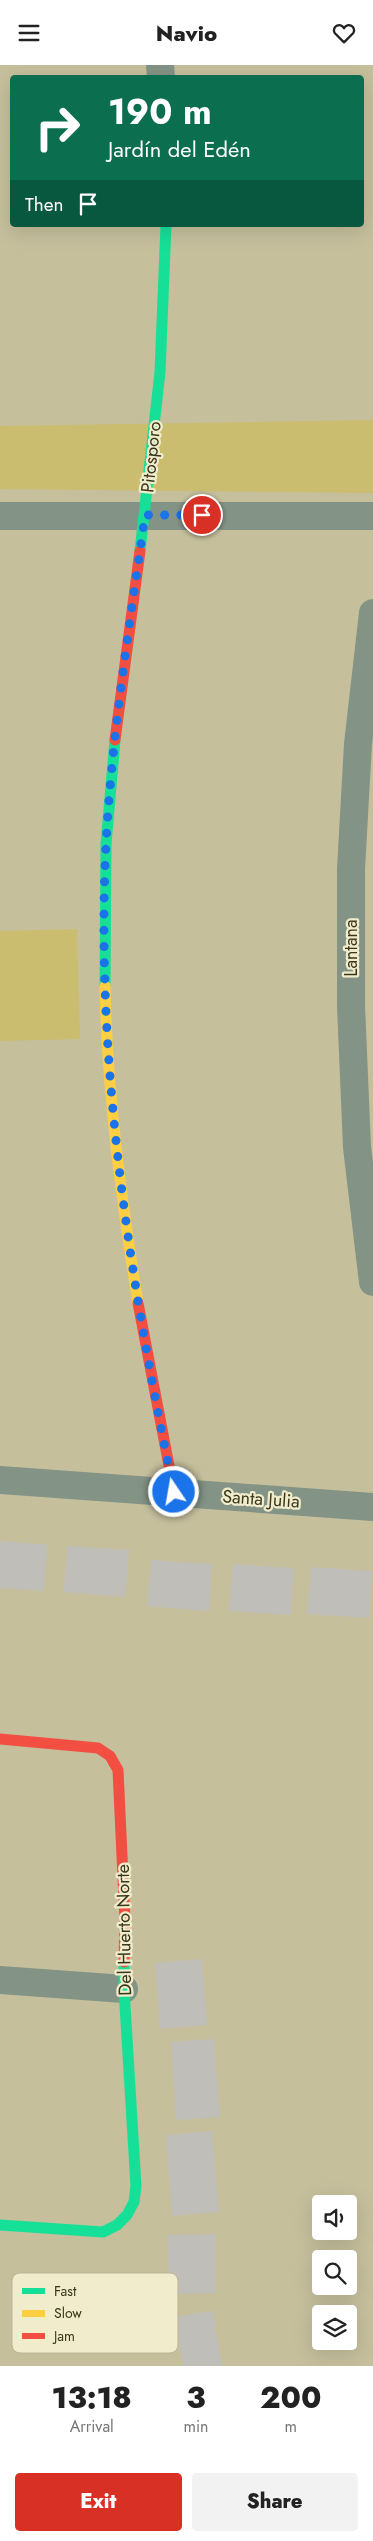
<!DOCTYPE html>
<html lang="en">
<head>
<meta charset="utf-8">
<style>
  :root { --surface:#fff; --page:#f2f2f2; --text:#222; --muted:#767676; --accent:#d93025 }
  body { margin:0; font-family:Jost,sans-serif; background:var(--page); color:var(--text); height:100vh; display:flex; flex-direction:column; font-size:19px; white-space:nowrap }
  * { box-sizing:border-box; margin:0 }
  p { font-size:16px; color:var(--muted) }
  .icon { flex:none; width:28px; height:28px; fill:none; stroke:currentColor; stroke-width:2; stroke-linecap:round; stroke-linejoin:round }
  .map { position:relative; height:2301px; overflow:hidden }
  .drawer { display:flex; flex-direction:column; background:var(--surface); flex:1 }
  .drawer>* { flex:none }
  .guide { position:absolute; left:10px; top:10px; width:354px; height:152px; border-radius:5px; box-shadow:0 5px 20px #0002; background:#0b6e4f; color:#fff; overflow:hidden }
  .fabs { position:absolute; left:312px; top:2130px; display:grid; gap:10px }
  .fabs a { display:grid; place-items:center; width:45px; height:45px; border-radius:5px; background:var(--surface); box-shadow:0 5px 20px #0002; font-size:25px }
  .pin { position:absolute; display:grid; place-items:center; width:42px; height:42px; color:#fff; margin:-21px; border:2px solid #fff; border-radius:50%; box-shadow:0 1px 5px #0007 }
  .me { position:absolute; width:55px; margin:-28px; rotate:348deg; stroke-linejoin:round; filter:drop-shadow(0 0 4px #0008) }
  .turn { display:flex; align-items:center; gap:18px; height:105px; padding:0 15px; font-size:22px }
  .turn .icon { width:65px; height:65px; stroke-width:2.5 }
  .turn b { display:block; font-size:35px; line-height:42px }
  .then { display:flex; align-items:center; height:48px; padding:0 15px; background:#0003; gap:10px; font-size:19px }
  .eta { display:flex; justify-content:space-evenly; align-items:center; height:85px; text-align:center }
  .eta b { font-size:30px; font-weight:800; line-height:35px }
  .action { display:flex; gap:10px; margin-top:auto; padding:10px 15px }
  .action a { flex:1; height:58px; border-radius:5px; background:var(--accent); color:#fff; font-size:20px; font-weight:800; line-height:58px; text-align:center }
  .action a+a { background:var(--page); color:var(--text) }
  header { display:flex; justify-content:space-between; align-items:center; height:65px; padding:0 15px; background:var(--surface); font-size:22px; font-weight:800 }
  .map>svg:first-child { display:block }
  .green { fill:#cabd6f }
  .building { fill:#c0beb9 }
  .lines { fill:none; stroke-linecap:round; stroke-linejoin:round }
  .street { stroke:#839385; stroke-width:28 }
  .fast { stroke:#16e098; stroke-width:11 }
  .slow { stroke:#ffcf43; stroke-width:11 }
  .jam { stroke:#f24e42; stroke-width:11 }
  .route { stroke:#1a73e8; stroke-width:9; stroke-dasharray:0 16.2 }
  .labels { text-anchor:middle; stroke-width:4.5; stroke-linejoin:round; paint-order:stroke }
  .street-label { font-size:18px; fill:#3a361b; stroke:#f0eccc }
  .key { fill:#f0eccc; stroke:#b9b597; stroke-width:1 }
  .key-label { font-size:14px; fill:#3a361b }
</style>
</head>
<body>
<header><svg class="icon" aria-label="menu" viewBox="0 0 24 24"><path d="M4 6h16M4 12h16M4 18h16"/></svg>Navio<svg class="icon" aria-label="heart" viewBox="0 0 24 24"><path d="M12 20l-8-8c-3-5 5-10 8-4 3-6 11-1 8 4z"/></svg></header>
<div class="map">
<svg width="373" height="2301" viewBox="0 0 373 2301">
  <rect width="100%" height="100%" fill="#c5bf9c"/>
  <g class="green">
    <path d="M9,30H12V96H10Z"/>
    <path d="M373,355V428L0,424V361Z"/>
    <path d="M77,864L80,974L0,976V866Z"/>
  </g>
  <g class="building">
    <path d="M0,1476L47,1480L44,1526L0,1523Z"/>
    <path d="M67,1481L129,1485L125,1532L64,1527Z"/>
    <path d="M151,1495L212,1499L209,1546L147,1541Z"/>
    <path d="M233,1499L294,1503L291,1550L229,1546Z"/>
    <path d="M311,1502L372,1506L369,1553L307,1549Z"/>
    <path d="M202,1894L207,1960L160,1964L155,1898Z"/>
    <path d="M214,1974L220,2052L176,2055L171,1977Z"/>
    <path d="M212,2066L219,2147L172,2151L166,2070Z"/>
    <path d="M216,2169V2228L169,2229L168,2170Z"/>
    <path d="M213,2246L222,2301H183L175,2252Z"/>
  </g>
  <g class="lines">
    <g class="street">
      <path d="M160,0L161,12"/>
      <path d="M0,451H373"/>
      <path d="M373,548L358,679L351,804V941L357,1082L373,1217"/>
      <path d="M0,1415L373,1442"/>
      <path d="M0,1915L124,1924"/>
    </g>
    <g class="fast">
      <path d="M140,486L160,307L166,160"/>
      <path d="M105,921L106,779L115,675"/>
      <path d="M0,2160L103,2167L117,2160L127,2150L134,2137L136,2121L124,1924V1897"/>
    </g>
    <path class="slow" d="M105,921C107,1027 121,1133 138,1238"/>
    <g class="jam">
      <path d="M115,675L140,486"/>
      <path d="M138,1238L174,1427"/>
      <path d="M0,1674L98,1683L110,1691L118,1705L125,1855L124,1897"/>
    </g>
  </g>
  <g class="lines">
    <path class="route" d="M174,1427C130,1215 95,997 106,779C112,668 130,559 145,450H202"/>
  </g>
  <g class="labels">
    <g class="street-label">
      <text transform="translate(151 392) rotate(-84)" y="6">Pitosporo</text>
      <text transform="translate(351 883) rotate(-90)" y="6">Lantana</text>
      <text transform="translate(261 1434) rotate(4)" y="6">Santa Julia</text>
      <text transform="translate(124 1865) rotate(-91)" y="6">Del Huerto Norte</text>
    </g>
  </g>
  <rect x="12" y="2208" width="166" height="80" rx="8" class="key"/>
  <rect x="22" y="2223" width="23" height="6" fill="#16e098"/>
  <rect x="22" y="2245" width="23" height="7" fill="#ffcf43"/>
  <rect x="22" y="2268" width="23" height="6" fill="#f24e42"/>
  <g class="key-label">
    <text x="54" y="2231">Fast</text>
    <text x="54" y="2253">Slow</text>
    <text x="54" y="2276">Jam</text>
  </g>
</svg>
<div class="fabs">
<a><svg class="icon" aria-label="sound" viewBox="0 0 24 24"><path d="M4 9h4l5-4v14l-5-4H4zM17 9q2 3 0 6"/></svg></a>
<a><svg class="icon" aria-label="search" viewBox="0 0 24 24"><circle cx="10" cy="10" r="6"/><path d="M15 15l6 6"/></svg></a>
<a><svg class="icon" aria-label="layers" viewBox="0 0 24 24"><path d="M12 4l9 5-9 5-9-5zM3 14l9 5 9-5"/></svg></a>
</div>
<div class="pin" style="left:202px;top:450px;background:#d93025"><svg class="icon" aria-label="arrive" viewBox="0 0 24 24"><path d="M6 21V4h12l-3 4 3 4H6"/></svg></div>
<svg class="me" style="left:174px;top:1427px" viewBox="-20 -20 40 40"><circle r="17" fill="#1a73e8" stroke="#fff" stroke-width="3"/><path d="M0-11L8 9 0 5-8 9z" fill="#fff"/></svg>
<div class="guide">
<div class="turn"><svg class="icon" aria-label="right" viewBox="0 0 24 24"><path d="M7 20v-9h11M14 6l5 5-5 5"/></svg><div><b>190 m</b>Jardín del Edén</div></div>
<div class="then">Then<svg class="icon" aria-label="arrive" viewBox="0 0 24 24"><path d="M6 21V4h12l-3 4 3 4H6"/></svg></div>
</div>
</div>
<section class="drawer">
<div class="eta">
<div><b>13:18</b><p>Arrival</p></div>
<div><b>3</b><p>min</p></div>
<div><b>200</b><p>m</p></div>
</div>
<div class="action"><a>Exit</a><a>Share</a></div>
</section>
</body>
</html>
